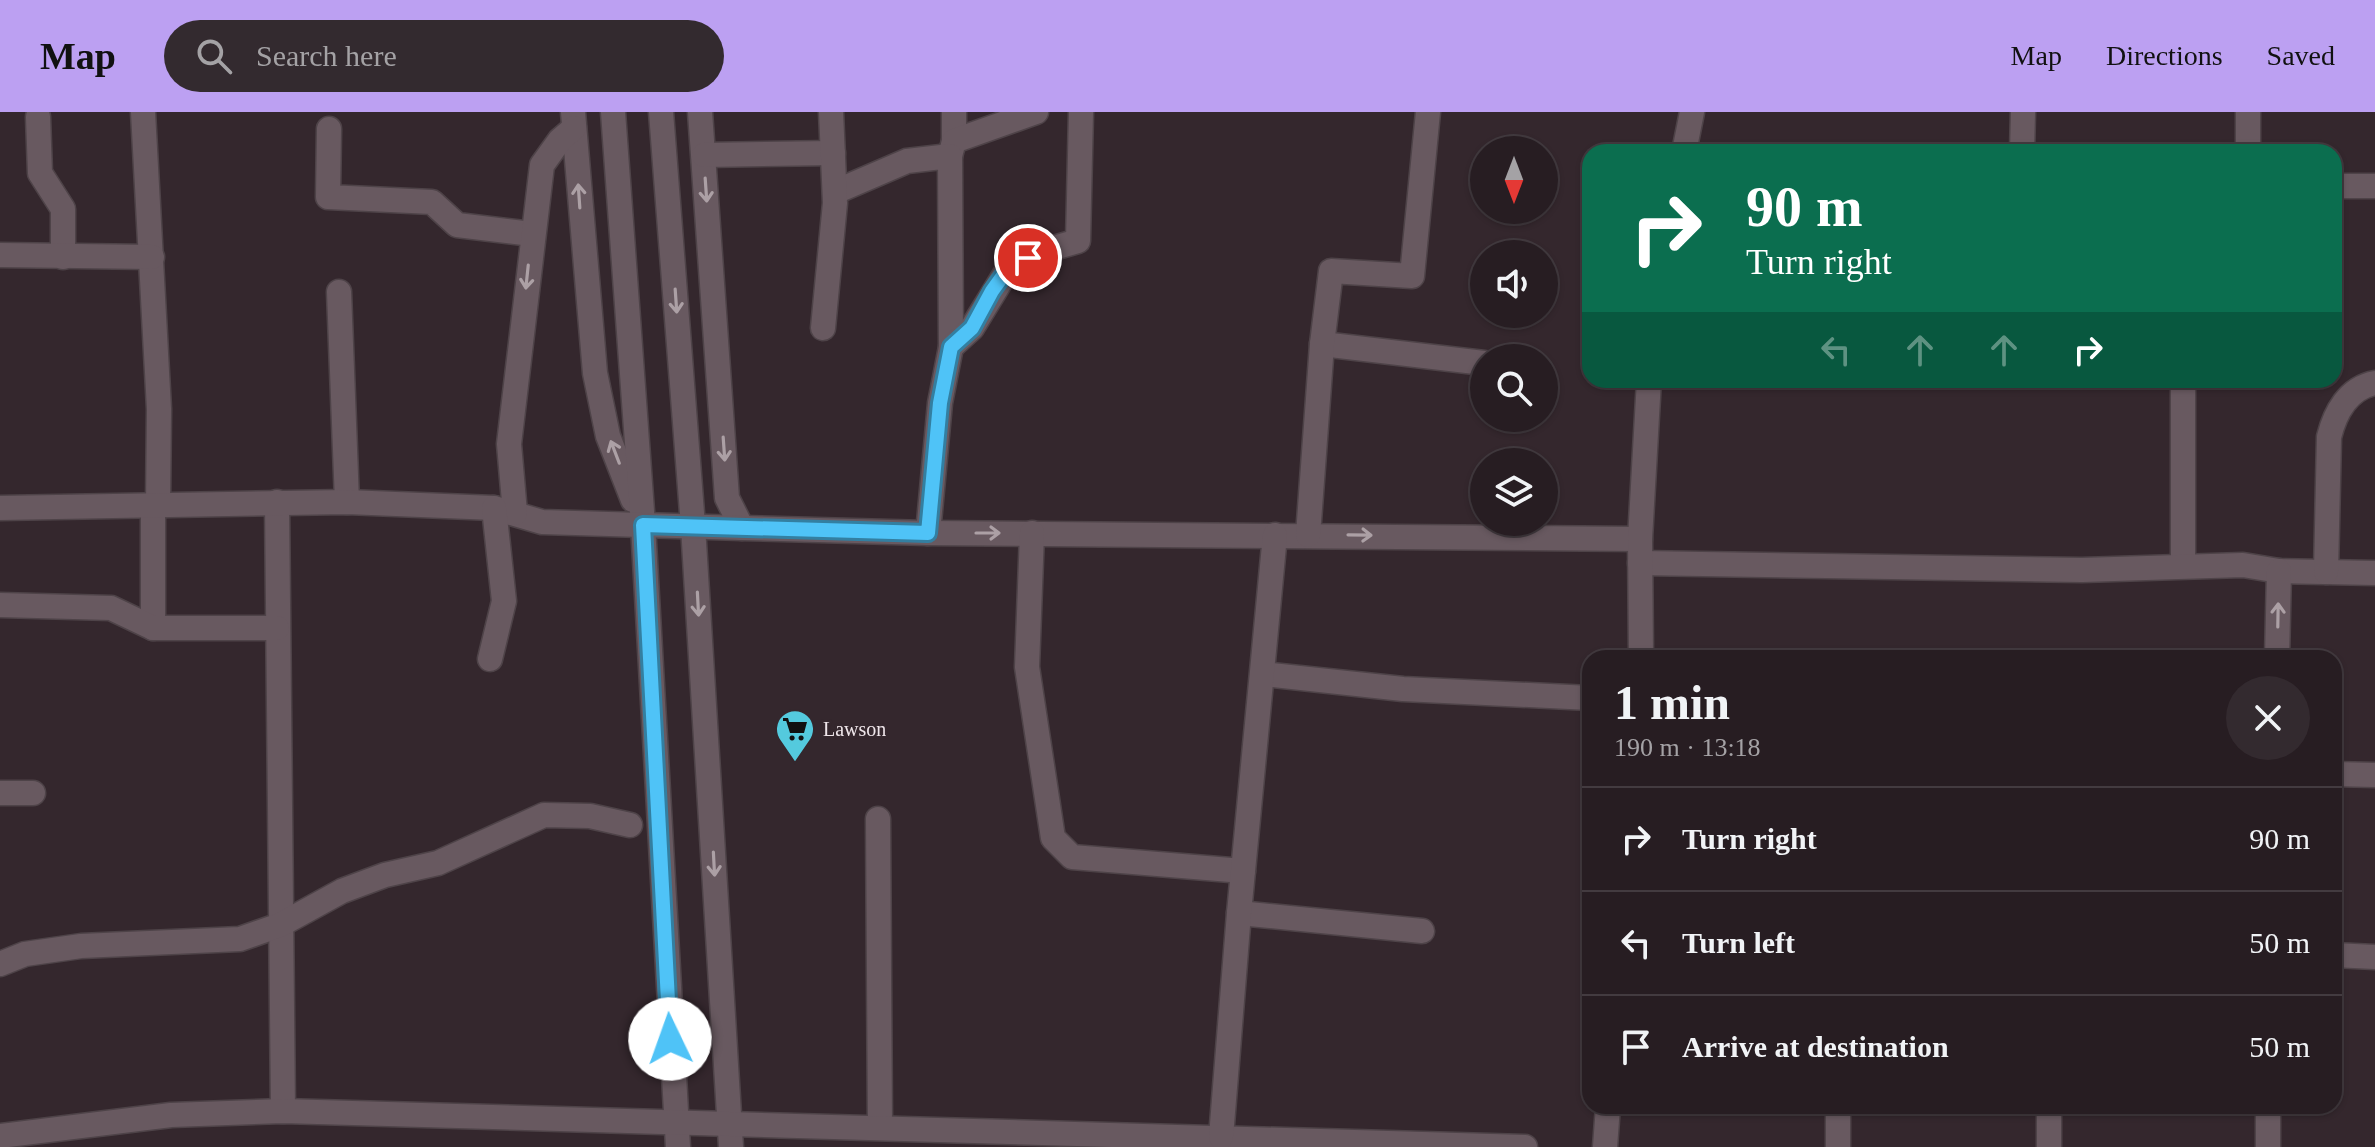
<!DOCTYPE html>
<html lang="en">
<head>
<meta charset="utf-8">
<style>
  :root { --surface:#271d22; --page:#332a2f; --text:#f1f3f6; --muted:#a4a2a5; --line:#433b40; --accent:#bca0f2 }
  body { margin:0; font-family:Georgia,serif; background:var(--page); color:var(--text); height:100vh; display:flex; flex-direction:column; font-size:30px; white-space:nowrap }
  * { box-sizing:border-box; margin:0 }
  p { font-size:26px; color:var(--muted) }
  .icon { flex:none; width:44px; height:44px; fill:none; stroke:currentColor; stroke-width:2; stroke-linecap:round; stroke-linejoin:round }
  .map { position:relative; flex:1; overflow:hidden }
  .sheet { position:absolute; left:1582px; top:538px; width:760px; height:464px; display:flex; flex-direction:column; background:var(--surface); border-radius:24px; box-shadow:0 2px 6px #0004,0 0 0 2px var(--line) }
  .sheet>* { flex:none }
  .hud { position:absolute; left:1582px; top:32px; width:760px; height:244px; border-radius:24px; box-shadow:0 2px 6px #0004,0 0 0 2px var(--line); background:#0b6e4f; color:#fff; overflow:hidden }
  .needle { width:52px; rotate:180deg }
  .buttons { position:absolute; left:1470px; top:24px; display:grid; gap:16px }
  .buttons a { display:grid; place-items:center; width:88px; height:88px; border-radius:50%; background:var(--surface); box-shadow:0 2px 6px #0004,0 0 0 2px var(--line); font-size:40px }
  .pin { position:absolute; display:grid; place-items:center; width:68px; height:68px; color:#fff; margin:-34px; border:4px solid #fff; border-radius:50%; box-shadow:0 2px 8px #0007 }
  .me { position:absolute; width:88px; margin:-44px; rotate:357deg; stroke-linejoin:round; filter:drop-shadow(0 0 6px #0008) }
  .turn { display:flex; align-items:center; gap:28px; height:168px; padding:0 32px; font-size:36px }
  .turn .icon { width:104px; height:104px; stroke-width:2.5 }
  .turn b { display:block; font-size:56px; line-height:68px }
  .lanes { display:flex; align-items:center; height:76px; padding:0 32px; background:#0003; justify-content:center; gap:40px; direction:ltr }
  .lanes .off { opacity:.35 }
  .round { display:grid; place-items:center; flex:none; width:84px; height:84px; border-radius:42px; background:var(--page) }
  .head { display:flex; align-items:center; justify-content:space-between; height:136px; padding:0 32px }
  h1 { font-size:48px; font-weight:600; line-height:60px }
  ul { padding:0; list-style:none }
  li { display:flex; align-items:center; gap:24px; height:104px; padding:0 32px; border-top:2px solid var(--line) }
  li div { flex:1 }
  li b { display:block; font-size:30px }
  li em { font-style:normal }
  header { display:flex; align-items:center; gap:48px; box-sizing:border-box; height:112px; padding:0 40px; background:var(--accent); color:#111 }
  header strong { font-size:38px }
  nav { display:flex; gap:44px; margin-inline-start:auto; font-size:28px }
  .search { width:560px; height:72px; background:var(--page); display:flex; align-items:center; gap:20px; box-sizing:border-box; padding:0 28px; border-radius:44px; color:var(--muted); font-size:30px }
  .map>svg:first-child { display:block }
  .lines { fill:none; stroke-linecap:round; stroke-linejoin:round }
  .minor-casing { stroke:#4e4348; stroke-width:27 }
  .minor { stroke:#685960; stroke-width:24 }
  .oneway { stroke:#aca0a5 }
  .route-casing { stroke:#337fa1; stroke-width:20 }
  .route { stroke:#4fc3f7; stroke-width:14 }
  .labels { text-anchor:middle; stroke-width:6; stroke-linejoin:round; paint-order:stroke }
  .poi-label { font-size:20px; fill:#efe6ea; stroke:#34272d; text-anchor:start }
</style>
</head>
<body>
<header>
<strong>Map</strong>
<div class="search"><svg class="icon" aria-label="search" viewBox="0 0 24 24"><circle cx="10" cy="10" r="6"/><path d="M15 15l6 6"/></svg>Search here</div>
<nav><a>Map</a><a>Directions</a><a>Saved</a></nav>
</header>
<div class="map">
<svg width="2375" height="1035" viewBox="0 0 2375 1035">
  <rect width="100%" height="100%" fill="#34272d"/>
  <g class="lines">
    <defs>
      <g id="minor">
        <path d="M143,0L159,297L158,393"/>
        <path d="M573,0L595,261L608,324L633,388"/>
        <path d="M613,0L643,413L678,1035"/>
        <path d="M661,0L693,414L731,1035"/>
        <path d="M700,0L727,386L742,416"/>
        <path d="M954,0V29"/>
        <path d="M2248,0V40"/>
        <path d="M38,5L40,61L63,97V145"/>
        <path d="M329,17L328,85L432,90L457,113L532,122"/>
        <path d="M1684,40L1692,0"/>
        <path d="M2022,40L2023,0"/>
        <path d="M704,43L833,41"/>
        <path d="M950,44L954,29L1036,0"/>
        <path d="M2334,74H2375"/>
        <path d="M835,80L907,49L950,44L951,235L940,291L928,421"/>
        <path d="M0,143L152,145"/>
        <path d="M339,180L347,390"/>
        <path d="M823,216L835,91L831,0"/>
        <path d="M1322,232L1484,251"/>
        <path d="M951,235L972,216L1010,154L1047,138L1078,129L1081,0"/>
        <path d="M2183,268V454"/>
        <path d="M277,390L283,999"/>
        <path d="M153,393V516"/>
        <path d="M0,396L347,390L494,396L542,410L742,416L928,421L1640,427"/>
        <path d="M515,401L509,332L542,53L560,28L574,16"/>
        <path d="M1032,421L1027,555L1053,726L1072,745L1243,759"/>
        <path d="M1308,423L1322,232L1331,159L1412,164L1428,0"/>
        <path d="M1640,451L2082,458L2243,453L2279,459L2375,461"/>
        <path d="M2326,460L2329,325C2335,301 2348,276 2375,271"/>
        <path d="M0,493L111,496L153,516H277"/>
        <path d="M1641,546L1640,427L1649,268"/>
        <path d="M2277,546L2279,459"/>
        <path d="M490,547L504,489L494,396"/>
        <path d="M1263,562L1403,577L1590,586"/>
        <path d="M2334,662L2375,663"/>
        <path d="M0,681H33"/>
        <path d="M878,707L880,1015"/>
        <path d="M1239,801L1422,819"/>
        <path d="M2334,843L2375,845"/>
        <path d="M0,852L25,842L81,834L240,827L280,813L342,779L385,763L438,751L544,703L590,704L630,713"/>
        <path d="M0,1024L171,1003L283,999L1525,1035"/>
        <path d="M1221,1025L1239,801L1275,423"/>
        <path d="M1605,1035L1608,994"/>
        <path d="M1838,1035V994"/>
        <path d="M2049,1035V994"/>
        <path d="M2268,1035V994"/>
      </g>
    </defs>
    <use href="#minor" class="minor-casing"/>
    <use href="#minor" class="minor"/>
  </g>
  <defs><path id="oneway-shaft" d="M-6 0H5M1.5-3L5.5 0L1.5 3" fill="none" stroke-width="1.6" stroke-linecap="round" stroke-linejoin="round" transform="scale(2)"/></defs>
  <g class="oneway">
    <use href="#oneway-shaft" transform="translate(706 78) rotate(86)"/>
    <use href="#oneway-shaft" transform="translate(579 84) rotate(-94)"/>
    <use href="#oneway-shaft" transform="translate(527 165) rotate(96)"/>
    <use href="#oneway-shaft" transform="translate(676 189) rotate(86)"/>
    <use href="#oneway-shaft" transform="translate(724 337) rotate(86)"/>
    <use href="#oneway-shaft" transform="translate(615 340) rotate(-111)"/>
    <use href="#oneway-shaft" transform="translate(988 421)"/>
    <use href="#oneway-shaft" transform="translate(1360 423) rotate(1)"/>
    <use href="#oneway-shaft" transform="translate(698 492) rotate(87)"/>
    <use href="#oneway-shaft" transform="translate(2278 503) rotate(-89)"/>
    <use href="#oneway-shaft" transform="translate(714 752) rotate(87)"/>
  </g>
  <g class="lines">
    <defs>
      <path id="route" d="M670,927L643,413L928,421L940,291L951,235L972,216L992,179L1010,154L1028,146"/>
    </defs>
    <use href="#route" class="route-casing"/>
    <use href="#route" class="route"/>
  </g>
  <defs>
    <symbol id="supermarket-pin" viewBox="-11 -11 22 30"><path d="M0 17L-7.5 6A9.5 9.5 0 1 1 7.5 6Z" fill="#54cade" stroke="#34272d"/><path d="M-6-5.5h2.5l.6 2H6L4.5 2H-2.5L-4.4-4H-6ZM-1.5 3.2a1.3 1.3 0 1 0 .1 0ZM3 3.2a1.3 1.3 0 1 0 .1 0Z" fill="#111"/></symbol>
  </defs>
  <g fill-rule="evenodd">
    <use href="#supermarket-pin" x="773" y="595" width="44" height="60"/>
  </g>
  <g class="labels">
    <g class="poi-label">
      <text x="823" y="624">Lawson</text>
    </g>
  </g>
</svg>
<div class="buttons">
<a><svg class="needle" viewBox="-14 -14 28 28"><path d="M0-13l5 13h-10z" fill="#e53935"/><path d="M0 13l5-13h-10z" fill="#a4a2a5"/></svg></a>
<a><svg class="icon" aria-label="sound" viewBox="0 0 24 24"><path d="M4 9h4l5-4v14l-5-4H4zM17 9q2 3 0 6"/></svg></a>
<a><svg class="icon" aria-label="search" viewBox="0 0 24 24"><circle cx="10" cy="10" r="6"/><path d="M15 15l6 6"/></svg></a>
<a><svg class="icon" aria-label="layers" viewBox="0 0 24 24"><path d="M12 4l9 5-9 5-9-5zM3 14l9 5 9-5"/></svg></a>
</div>
<div class="pin" style="left:1028px;top:146px;background:#d93025"><svg class="icon" aria-label="arrive" viewBox="0 0 24 24"><path d="M6 21V4h12l-3 4 3 4H6"/></svg></div>
<svg class="me" style="left:670px;top:927px" viewBox="-20 -20 40 40"><circle r="19" fill="#fff"/><path d="M0-13L10 11 0 6-10 11z" fill="#4fc3f7"/></svg>
<div class="hud">
<div class="turn"><svg class="icon" aria-label="right" viewBox="0 0 24 24"><path d="M7 20v-9h11M14 6l5 5-5 5"/></svg><div><b>90 m</b>Turn right</div></div>
<div class="lanes"><svg class="icon off" aria-label="left" viewBox="0 0 24 24"><path d="M17 20v-9H6M10 6l-5 5 5 5"/></svg><svg class="icon off" aria-label="ahead" viewBox="0 0 24 24"><path d="M12 20V5M6 11l6-6 6 6"/></svg><svg class="icon off" aria-label="ahead" viewBox="0 0 24 24"><path d="M12 20V5M6 11l6-6 6 6"/></svg><svg class="icon" aria-label="right" viewBox="0 0 24 24"><path d="M7 20v-9h11M14 6l5 5-5 5"/></svg></div>
</div>
<section class="sheet">
<div class="head"><div><h1>1 min</h1><p>190 m · 13:18</p></div><a class="round"><svg class="icon" aria-label="close" viewBox="0 0 24 24"><path d="M6 6l12 12M18 6L6 18"/></svg></a></div>
<ul>
<li><svg class="icon" aria-label="right" viewBox="0 0 24 24"><path d="M7 20v-9h11M14 6l5 5-5 5"/></svg><div><b>Turn right</b></div><em>90 m</em></li>
<li><svg class="icon" aria-label="left" viewBox="0 0 24 24"><path d="M17 20v-9H6M10 6l-5 5 5 5"/></svg><div><b>Turn left</b></div><em>50 m</em></li>
<li><svg class="icon" aria-label="arrive" viewBox="0 0 24 24"><path d="M6 21V4h12l-3 4 3 4H6"/></svg><div><b>Arrive at destination</b></div><em>50 m</em></li>
</ul>
</section>
</div>
</body>
</html>
